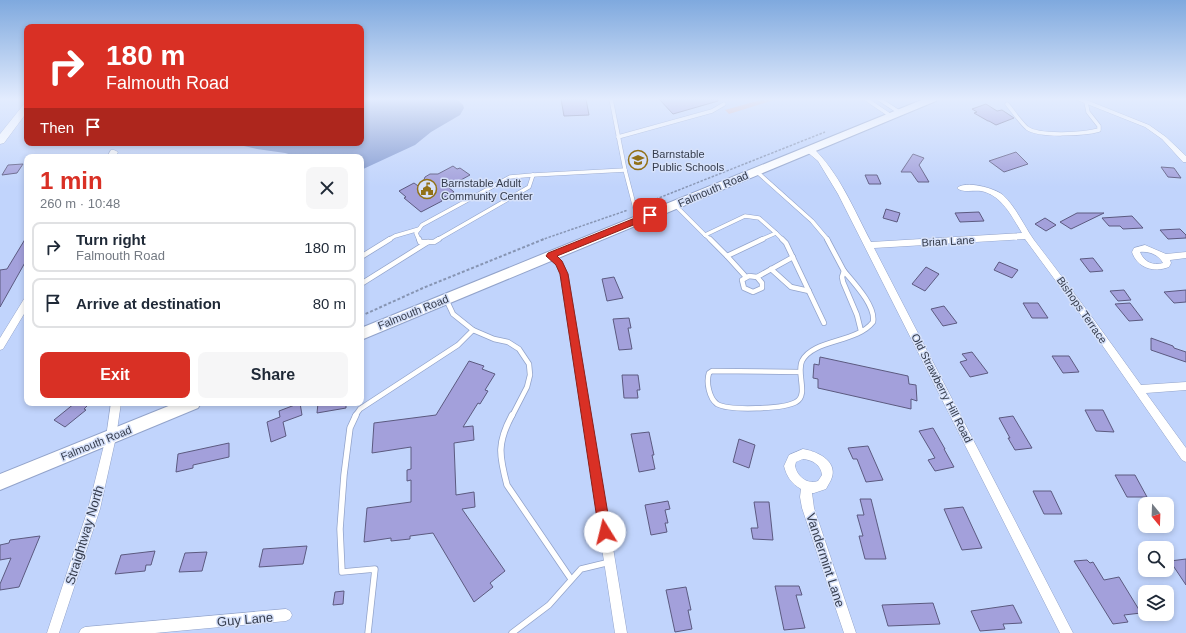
<!DOCTYPE html>
<html lang="en">
<head>
<meta charset="utf-8">
<style>
  :root { --surface:#fff; --page:#f6f6f7; --text:#1f2937; --muted:#747a83; --line:#e0e1e3; --accent:#d93025 }
  body { margin:0; font-family:Helvetica,sans-serif; background:var(--page); color:var(--text); height:100vh; display:flex; flex-direction:column; font-size:15px; white-space:nowrap }
  * { box-sizing:border-box; margin:0 }
  p { font-size:13px; color:var(--muted) }
  .icon { flex:none; width:22px; height:22px; fill:none; stroke:currentColor; stroke-width:2; stroke-linecap:round; stroke-linejoin:round }
  .map { position:relative; flex:1; overflow:hidden }
  .details { position:absolute; left:24px; top:154px; width:340px; height:252px; display:flex; flex-direction:column; background:var(--surface); border-radius:8px; box-shadow:0 2px 6px #0003 }
  .details>* { flex:none }
  .hud { position:absolute; left:24px; top:24px; width:340px; height:122px; border-radius:8px; box-shadow:0 2px 6px #0003; background:#d93025; color:#fff; overflow:hidden }
  .needle { width:26px; rotate:161deg }
  .buttons { position:absolute; left:1138px; top:497px; display:grid; gap:8px }
  .buttons a { display:grid; place-items:center; width:36px; height:36px; border-radius:8px; background:var(--surface); box-shadow:0 2px 6px #0003; font-size:20px }
  .pin { position:absolute; display:grid; place-items:center; width:34px; height:34px; color:#fff; margin:-17px; border-radius:8px; box-shadow:0 2px 6px #0006 }
  .me { position:absolute; width:44px; margin:-22px; rotate:351deg; stroke-linejoin:round; filter:drop-shadow(0 0 3px #0008) }
  .turn { display:flex; align-items:center; gap:14px; height:84px; padding:0 16px; font-size:18px }
  .turn .icon { width:52px; height:52px; stroke-width:2.5 }
  .turn b { display:block; font-size:28px; line-height:34px }
  .then { display:flex; align-items:center; height:38px; padding:0 16px; background:#0003; gap:8px; font-size:15px }
  .round { display:grid; place-items:center; flex:none; width:42px; height:42px; border-radius:8px; background:var(--page) }
  .overview { display:flex; align-items:center; justify-content:space-between; height:68px; padding:0 16px }
  h1 { font-size:24px; font-weight:700; line-height:30px; color:var(--accent) }
  .primary-button { display:flex; gap:8px; margin-top:auto; padding:8px 16px }
  .primary-button a { flex:1; height:46px; border-radius:8px; background:var(--accent); color:#fff; font-size:16px; font-weight:700; line-height:46px; text-align:center }
  .primary-button a+a { background:var(--page); color:var(--text) }
  ul { padding:0; list-style:none }
  li { display:flex; align-items:center; gap:12px; height:50px; margin:0 8px 6px; padding:0 8px; border:2px solid var(--line); border-radius:8px }
  li div { flex:1 }
  li b { display:block; font-size:15px }
  li em { font-style:normal }
  .map>svg:first-child { display:block }
  .green { fill:#e6b7b1 }
  .water { fill:#8299d0 }
  .building { fill:#a3a0db; stroke:#5c5a80 }
  .lines { fill:none; stroke-linecap:round; stroke-linejoin:round }
  .lane-far2-casing { stroke:#92a3ca; stroke-width:4.5 }
  .lane-far1-casing { stroke:#92a3ca; stroke-width:6 }
  .lane-casing { stroke:#92a3ca; stroke-width:7 }
  .street-casing { stroke:#92a3ca; stroke-width:1 }
  .secondary-casing { stroke:#92a3ca; stroke-width:1 }
  .primary-casing { stroke:#92a3ca; stroke-width:2 }
  .path-far1 { stroke:#8795b3; stroke-width:1.5; stroke-dasharray:2.5 1.5; stroke-linecap:butt }
  .path { stroke:#8795b3; stroke-width:2; stroke-dasharray:3 2; stroke-linecap:butt }
  .lane-far2 { stroke:#fff; stroke-width:3.5 }
  .lane-far1 { stroke:#fff; stroke-width:4.5 }
  .lane { stroke:#fff; stroke-width:5.5 }
  .street { fill:#fff; fill-rule:evenodd }
  .secondary { fill:#fff; fill-rule:evenodd }
  .primary { fill:#fff; fill-rule:evenodd }
  .route { fill:#d93025; stroke:#8d1f18 }
  .labels { text-anchor:middle; stroke-width:3; stroke-linejoin:round; paint-order:stroke }
  .poi-label { font-size:11px; fill:#353c4c; stroke:#d6e1fa; text-anchor:start }
  .street-label { font-size:11px; fill:#353c4c; stroke:#d6e1fa }
  .near-street-label { font-size:13px; fill:#353c4c; stroke:#d6e1fa }
</style>
</head>
<body>
<div class="map">
<svg width="1186" height="633" viewBox="0 0 1186 633">
  <rect width="100%" height="100%" fill="#c1d4fc"/>
  <path class="green" d="M764,99H772L774,100L729,114L725,110Z"/>
  <path class="water" d="M361,99H457L463,105L464,108L460,115L431,132L415,145L361,170V157H299L285,153L257,149L244,146V143H361Z"/>
  <g class="building">
    <path d="M561,99H586L589,115L564,116Z"/>
    <path d="M659,99H718V101L673,114Z"/>
    <path d="M986,104L997,111L1002,110L1014,118L996,125L989,121H988L974,113L977,112L972,109Z"/>
    <path d="M1016,152L1028,164L1004,172L989,161Z"/>
    <path d="M913,154L924,158L919,165L929,182H918L911,172H901Z"/>
    <path d="M23,164L17,173L2,175L8,165Z"/>
    <path d="M453,166L457,169L460,168L470,175L448,187L454,192L441,199L442,201L421,212L404,198L406,197L399,191L414,183L421,188L425,177L430,174H438Z"/>
    <path d="M1161,167L1174,168L1181,178L1168,177Z"/>
    <path d="M865,175H877L881,184H869Z"/>
    <path d="M886,209L900,213L897,222L883,218Z"/>
    <path d="M979,212L984,221L960,222L955,213Z"/>
    <path d="M1077,213H1104L1071,229L1060,222Z"/>
    <path d="M1132,216L1143,228L1123,229L1120,226H1109L1102,218Z"/>
    <path d="M1045,218L1056,225L1046,231L1035,224Z"/>
    <path d="M1180,229L1186,235V238L1168,239L1160,230Z"/>
    <path d="M27,236V259L0,307V270L7,269Z"/>
    <path d="M1093,258L1103,271L1090,272L1080,259Z"/>
    <path d="M999,262L1018,270L1012,278L994,270Z"/>
    <path d="M926,267L939,274L925,291L912,284Z"/>
    <path d="M614,277L623,298L607,301L602,279Z"/>
    <path d="M1124,290L1131,300L1118,301L1110,291Z"/>
    <path d="M1186,290V302L1174,303L1164,292Z"/>
    <path d="M1023,303H1038L1048,318H1032Z"/>
    <path d="M1130,303L1143,320L1129,321L1115,304Z"/>
    <path d="M944,306L957,323L943,326L931,309Z"/>
    <path d="M629,318L631,328H628L632,349L619,350L613,319Z"/>
    <path d="M1151,338L1173,346L1174,348L1186,352V362L1151,350Z"/>
    <path d="M972,352L988,373L970,377L960,362L967,360L962,354Z"/>
    <path d="M1052,356H1069L1079,372L1063,373Z"/>
    <path d="M820,357L908,376L909,384L916,385L917,401L911,399V409L818,388V379L813,378L814,364L819,365Z"/>
    <path d="M469,361L484,366L482,369L495,374L485,390L488,391L480,404L478,403L463,427L473,426L474,440L454,443L456,495L474,492L475,507L462,509L505,571L490,583L493,587L474,602L433,533L410,536V539L391,541V538L364,542L367,508L411,502V480L407,481V470L411,469V447L372,453L374,423L436,415Z"/>
    <path d="M622,375H638L640,390H637L638,398H624Z"/>
    <path d="M75,403H90L84,409L86,410L65,427L54,420Z"/>
    <path d="M300,403L302,415L283,422L286,436L271,442L267,422L280,417L279,411Z"/>
    <path d="M318,403H346V408L317,413Z"/>
    <path d="M1085,410H1103L1114,432L1096,431Z"/>
    <path d="M1013,416L1032,448L1015,450L1008,438H1010L999,418Z"/>
    <path d="M933,428L945,449H944L954,467L935,471L928,460L935,458L919,431Z"/>
    <path d="M649,432L654,455H652L655,469L639,472L631,434Z"/>
    <path d="M739,439L755,445L749,468L733,462Z"/>
    <path d="M229,443V457L193,465V468L176,472L178,454Z"/>
    <path d="M868,446L883,480L866,482L857,459H853L848,448Z"/>
    <path d="M1115,475H1135L1147,497H1127Z"/>
    <path d="M1033,491H1051L1062,514H1044Z"/>
    <path d="M860,499H871L886,559H865L859,536H863L857,515H864Z"/>
    <path d="M668,501L670,509L665,510L668,523H665L667,532L651,535L645,505Z"/>
    <path d="M754,502H769L773,540L753,539L751,528H758Z"/>
    <path d="M963,507L982,548L962,550L944,509Z"/>
    <path d="M40,536L19,587L0,590V584L11,558L0,560V545L9,543L10,540Z"/>
    <path d="M307,546L303,564L259,567L263,549Z"/>
    <path d="M155,551L151,565H146L145,571L115,574L121,555Z"/>
    <path d="M207,552L202,571L179,572L185,553Z"/>
    <path d="M1186,559V585L1170,561Z"/>
    <path d="M1087,560L1090,563L1093,562L1104,580L1119,577L1141,613L1124,615L1128,622L1113,624L1074,561Z"/>
    <path d="M775,586H799L802,595H796L805,628L784,630Z"/>
    <path d="M686,587L691,610H688L692,629L675,632L666,590Z"/>
    <path d="M344,591L343,604L333,605L335,592Z"/>
    <path d="M933,603L940,624L888,626L882,605Z"/>
    <path d="M1013,605L1022,623L1003,624L1005,629L980,631L971,611Z"/>
  </g>
  <g class="lines">
    <defs>
      <g id="lane-far2">
        <path d="M611,99L625,170L638,220"/>
        <path d="M866,99L891,116"/>
        <path d="M879,99L899,112"/>
        <path d="M1007,104C1013,111 1020,122 1027,128C1039,137 1085,134 1099,130V126L1088,112L1086,102"/>
        <path d="M618,137L712,111L724,104"/>
        <path d="M756,171L812,221L828,240"/>
        <path d="M533,175L625,170"/>
        <path d="M675,205L705,235"/>
        <path d="M776,233L783,240"/>
        <path d="M705,235L711,240"/>
        <path d="M705,235L745,216L759,218L776,233L760,240"/>
        <path d="M388,240L395,236L419,229"/>
        <path d="M419,240L416,233L422,225L510,177L533,175"/>
        <path d="M437,240L529,187L533,175"/>
      </g>
      <g id="lane-far1">
        <path d="M419,239L420,242H434L439,239"/>
        <path d="M710,239L727,256L763,239"/>
        <path d="M782,239L786,243L824,323"/>
        <path d="M827,239L844,271"/>
        <path d="M727,256L746,277"/>
        <path d="M361,257L390,239"/>
        <path d="M771,269L791,287L809,291"/>
        <path d="M749,276L757,277L762,283V288L753,292L744,288L742,280Z"/>
        <path d="M757,277L793,257"/>
        <path d="M361,284L428,242"/>
        <path d="M446,299L453,314L473,330"/>
        <path d="M799,372L712,371L709,373C706,382 709,398 717,404C729,411 784,409 796,402C809,395 796,373 802,361C813,339 857,343 873,322C876,306 854,283 844,271L842,277L843,282L857,315L861,331"/>
        <path d="M355,416L360,409L458,345L473,330L494,339L508,342L519,349L529,364L530,375L527,387L512,416"/>
      </g>
      <g id="lane">
        <path d="M356,415L350,428L344,475L340,529L342,572L375,569L368,633"/>
        <path d="M512,415C497,443 499,455 507,485L571,579"/>
        <path d="M512,633L549,605L581,569L610,562"/>
      </g>
      <g id="street">
        <path d="M1076,99H1084L1149,125L1166,137L1186,156V162H1183L1162,139L1145,127L1077,100Z"/>
        <path d="M806,147H812C839,172 854,210 871,242L1022,233C1012,217 1002,195 981,191C974,190 962,193 957,188C965,180 995,188 1003,195C1016,207 1024,226 1034,240C1071,288 1106,336 1141,385L1186,382V390L1146,393L1186,448V462L1182,460L1089,326L1025,239L874,248L1073,633H1060L838,194L818,161L806,151Z"/>
        <path d="M111,150H114L118,152L115,157H107Z"/>
        <path d="M1145,245L1166,254L1186,252V258L1170,260L1171,263L1169,267C1154,273 1137,268 1132,252L1134,248ZM1140,252C1149,251 1159,255 1163,263C1153,266 1144,262 1140,252Z"/>
        <path d="M551,253L562,261L568,274L627,633H615L560,274L556,265L547,256Z"/>
        <path d="M27,298V309L3,349L0,350V338L24,299Z"/>
        <path d="M111,403H121L116,437L100,509L59,633H47L88,509L106,437Z"/>
        <path d="M803,449C816,451 837,460 832,477C831,481 828,485 826,489L814,493H812L814,508L856,633H844L802,508L800,497L801,489C791,483 787,477 784,466L789,455ZM803,459C813,460 821,465 822,475L818,481C807,485 797,476 795,466L796,462Z"/>
        <path d="M286,609L290,611L292,615L290,619L286,621L155,633H79L81,629L85,627Z"/>
      </g>
      <path id="secondary" d="M27,103V112L4,143L0,144V134L24,104Z"/>
      <g id="primary">
        <path d="M924,99H937L936,101L361,340V328Z"/>
        <path d="M176,403H201L198,408L0,490V474Z"/>
      </g>
    </defs>
    <use href="#lane-far2" class="lane-far2-casing"/>
    <use href="#lane-far1" class="lane-far1-casing"/>
    <use href="#lane" class="lane-casing"/>
    <use href="#street" class="street-casing"/>
    <use href="#secondary" class="secondary-casing"/>
    <use href="#primary" class="primary-casing"/>
    <g class="path-far1">
      <path d="M641,205L825,132"/>
      <path d="M541,240L628,210"/>
    </g>
    <path class="path" d="M361,316L423,288L544,239"/>
    <use href="#lane-far2" class="lane-far2"/>
    <use href="#lane-far1" class="lane-far1"/>
    <use href="#lane" class="lane"/>
    <use href="#street" class="street"/>
    <use href="#secondary" class="secondary"/>
    <use href="#primary" class="primary"/>
  </g>
  <linearGradient id="sky" x2="0" y2="1"><stop stop-color="#7fa9de"/><stop offset="0.53" stop-color="#e3ecfe"/><stop offset="1" stop-color="#e3ecfe" stop-opacity="0"/></linearGradient>
  <rect width="1186" height="187" fill="url(#sky)"/>
  <path class="route" d="M650,212L654,215L653,217L557,256L562,261L568,274L611,532L609,536L605,537L601,536L599,532L560,274L556,265L546,256L548,253Z"/>
  <defs>
    <symbol id="school-ring" viewBox="-11 -11 22 22"><circle r="9.5" fill="#d6e1fa" stroke="#927118" stroke-width="1.5"/><path d="M0-5L7-2L0 1L-7-2ZM-4 1L0 2.5L4 1V4Q0 6-4 4Z" fill="#927118"/></symbol>
    <symbol id="civic-ring" viewBox="-11 -11 22 22"><circle r="9.5" fill="#d6e1fa" stroke="#927118" stroke-width="1.5"/><path d="M-.6-6.5H3V-4.5H.6V-3L4-1V1h2V6H-6V1h2V-1L-.6-3ZM-1.2 2.5V6h2.4V2.5Z" fill="#927118"/></symbol>
  </defs>
  <g fill-rule="evenodd">
    <use href="#school-ring" x="627" y="149" width="22" height="22"/>
    <use href="#civic-ring" x="416" y="178" width="22" height="22"/>
  </g>
  <g class="labels">
    <g class="poi-label">
      <text x="652" y="158">Barnstable<tspan x="652" dy="13">Public Schools</tspan></text>
      <text x="441" y="187">Barnstable Adult<tspan x="441" dy="13">Community Center</tspan></text>
    </g>
    <g class="street-label">
      <text transform="translate(713 189) rotate(-23)" y="4">Falmouth Road</text>
      <text transform="translate(948 241) rotate(-3)" y="4">Brian Lane</text>
      <text transform="translate(1082 310) rotate(55)" y="4">Bishops Terrace</text>
      <text transform="translate(413 312) rotate(-22)" y="4">Falmouth Road</text>
      <text transform="translate(942 388) rotate(63)" y="4">Old Strawberry Hill Road</text>
      <text transform="translate(96 443) rotate(-22)" y="4">Falmouth Road</text>
    </g>
    <g class="near-street-label">
      <text transform="translate(84 535) rotate(-73)" y="5">Straightway North</text>
      <text transform="translate(826 560) rotate(72)" y="5">Vandermint Lane</text>
      <text transform="translate(245 619) rotate(-5)" y="5">Guy Lane</text>
    </g>
  </g>
</svg>
<div class="buttons">
<a><svg class="needle" viewBox="-14 -14 28 28"><path d="M0-13l5 13h-10z" fill="#e53935"/><path d="M0 13l5-13h-10z" fill="#747a83"/></svg></a>
<a><svg class="icon" aria-label="search" viewBox="0 0 24 24"><circle cx="10" cy="10" r="6"/><path d="M15 15l6 6"/></svg></a>
<a><svg class="icon" aria-label="layers" viewBox="0 0 24 24"><path d="M12 4l9 5-9 5-9-5zM3 14l9 5 9-5"/></svg></a>
</div>
<div class="pin" style="left:650px;top:215px;background:#d93025"><svg class="icon" aria-label="arrive" viewBox="0 0 24 24"><path d="M6 21V4h12l-3 4 3 4H6"/></svg></div>
<svg class="me" style="left:605px;top:532px" viewBox="-20 -20 40 40"><circle r="19" fill="#fff"/><path d="M0-13L10 11 0 6-10 11z" fill="#d93025"/></svg>
<div class="hud">
<div class="turn"><svg class="icon" aria-label="right" viewBox="0 0 24 24"><path d="M7 20v-9h11M14 6l5 5-5 5"/></svg><div><b>180 m</b>Falmouth Road</div></div>
<div class="then">Then<svg class="icon" aria-label="arrive" viewBox="0 0 24 24"><path d="M6 21V4h12l-3 4 3 4H6"/></svg></div>
</div>
<section class="details">
<div class="overview"><div><h1>1 min</h1><p>260 m · 10:48</p></div><a class="round"><svg class="icon" aria-label="close" viewBox="0 0 24 24"><path d="M6 6l12 12M18 6L6 18"/></svg></a></div>
<ul>
<li><svg class="icon" aria-label="right" viewBox="0 0 24 24"><path d="M7 20v-9h11M14 6l5 5-5 5"/></svg><div><b>Turn right</b><p>Falmouth Road</p></div><em>180 m</em></li>
<li><svg class="icon" aria-label="arrive" viewBox="0 0 24 24"><path d="M6 21V4h12l-3 4 3 4H6"/></svg><div><b>Arrive at destination</b></div><em>80 m</em></li>
</ul>
<div class="primary-button"><a>Exit</a><a>Share</a></div>
</section>
</div>
</body>
</html>
